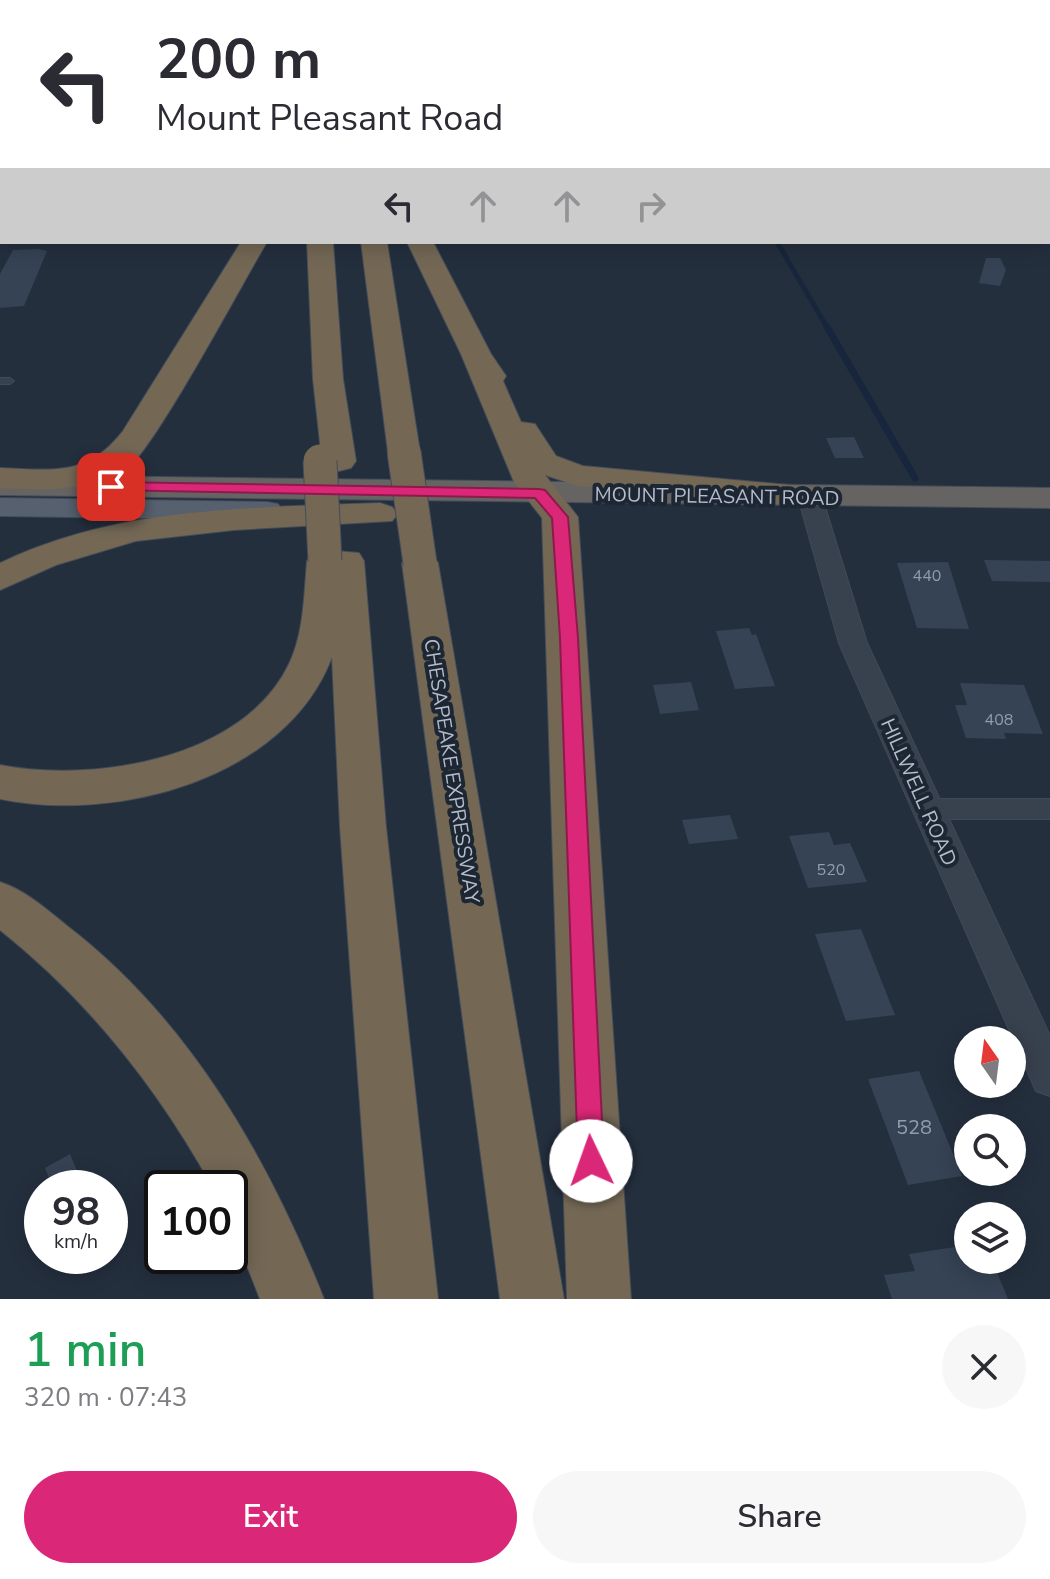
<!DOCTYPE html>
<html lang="en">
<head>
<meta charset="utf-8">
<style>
  :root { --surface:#fff; --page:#f7f7f7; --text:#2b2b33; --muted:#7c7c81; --accent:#db2777 }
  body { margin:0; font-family:"Nunito Sans",sans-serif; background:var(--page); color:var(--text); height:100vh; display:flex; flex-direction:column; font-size:30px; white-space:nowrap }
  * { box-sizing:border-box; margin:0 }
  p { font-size:26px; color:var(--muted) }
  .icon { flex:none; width:44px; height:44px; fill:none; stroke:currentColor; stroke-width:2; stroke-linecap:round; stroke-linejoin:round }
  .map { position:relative; height:1299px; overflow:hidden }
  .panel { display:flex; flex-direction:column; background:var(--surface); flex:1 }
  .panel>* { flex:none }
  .hud { position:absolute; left:0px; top:0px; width:1050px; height:244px; box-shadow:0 4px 20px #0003; background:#fff; color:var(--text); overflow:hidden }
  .needle { width:52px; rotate:346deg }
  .tools { position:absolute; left:954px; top:1026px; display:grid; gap:16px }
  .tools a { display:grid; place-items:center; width:72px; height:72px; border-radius:50%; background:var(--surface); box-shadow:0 4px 20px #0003; font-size:40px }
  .speed { position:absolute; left:24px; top:1170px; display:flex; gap:16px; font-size:40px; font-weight:700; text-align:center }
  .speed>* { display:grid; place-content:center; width:104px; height:104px; border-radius:50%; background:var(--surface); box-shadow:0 4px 20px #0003; line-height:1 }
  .speed small { font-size:20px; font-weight:400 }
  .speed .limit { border:4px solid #111; border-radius:12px; background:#fff; color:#111 }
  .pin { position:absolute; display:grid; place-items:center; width:68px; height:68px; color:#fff; margin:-34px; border-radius:16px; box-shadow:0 4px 12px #0006 }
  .me { position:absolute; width:88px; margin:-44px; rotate:357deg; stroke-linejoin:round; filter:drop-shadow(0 0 6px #0008) }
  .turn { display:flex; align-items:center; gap:28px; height:168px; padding:0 24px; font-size:36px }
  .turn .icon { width:104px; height:104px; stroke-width:2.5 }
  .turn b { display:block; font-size:56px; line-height:68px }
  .lanes { display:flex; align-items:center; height:76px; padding:0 24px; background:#0003; justify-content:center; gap:40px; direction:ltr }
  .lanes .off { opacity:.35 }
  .round { display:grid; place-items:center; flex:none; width:84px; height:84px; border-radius:42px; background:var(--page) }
  .summary { display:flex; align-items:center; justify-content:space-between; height:136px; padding:0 24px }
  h1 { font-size:48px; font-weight:600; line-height:60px; color:#1e9e55 }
  .cta { display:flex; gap:16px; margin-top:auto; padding:16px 24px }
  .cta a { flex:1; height:92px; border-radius:48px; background:var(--accent); color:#fff; font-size:32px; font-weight:600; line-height:92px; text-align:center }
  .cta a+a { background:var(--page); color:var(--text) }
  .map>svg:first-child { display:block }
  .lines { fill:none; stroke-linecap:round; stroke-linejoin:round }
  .stream-far1 { stroke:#17263c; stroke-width:5 }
  .stream { stroke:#17263c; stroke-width:7 }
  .building { fill:#364354 }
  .service-casing { stroke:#414a57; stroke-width:2 }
  .minor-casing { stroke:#414a57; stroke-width:2 }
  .tertiary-casing { stroke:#414a57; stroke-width:2 }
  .primary-casing { stroke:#414a57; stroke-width:2 }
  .trunk-casing { stroke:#434c59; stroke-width:2 }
  .motorway-casing { stroke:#434c59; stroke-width:2 }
  .service { fill:#38414e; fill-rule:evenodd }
  .minor { fill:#38414e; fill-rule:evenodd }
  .tertiary { fill:#38414e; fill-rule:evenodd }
  .primary { fill:#56606e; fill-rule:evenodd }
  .trunk { fill:#656462; fill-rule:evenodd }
  .motorway { fill:#746855; fill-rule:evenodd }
  .motorway-bridge-casing { stroke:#434c59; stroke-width:35; stroke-linecap:butt }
  .motorway-bridge { stroke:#746855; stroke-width:33 }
  .route { fill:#db2777; stroke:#8e194d; stroke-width:2 }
  .labels { text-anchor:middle; stroke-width:8; stroke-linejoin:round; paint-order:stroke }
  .number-label { font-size:16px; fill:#929caa }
  .street-label { font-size:20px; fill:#b4bcc9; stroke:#1d2633 }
  .near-number-label { font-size:20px; fill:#929caa }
</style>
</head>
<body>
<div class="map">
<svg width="1050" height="1299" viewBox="0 0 1050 1299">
  <rect width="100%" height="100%" fill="#242f3e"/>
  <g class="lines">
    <path class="stream-far1" d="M777,242L828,329"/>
    <path class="stream" d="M827,327L915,478"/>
  </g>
  <g class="building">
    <path d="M38,249L47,251L24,306L0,308V274L13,250Z"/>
    <path d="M986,258H1000L1006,270L1000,286L979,283Z"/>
    <path d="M854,437L864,458H835L826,438Z"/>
    <path d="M984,560L1050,561V582L992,581Z"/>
    <path d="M948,562L969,629L917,628L897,563Z"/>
    <path d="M749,628L752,635L756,634L775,686L735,689L716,631Z"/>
    <path d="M691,682L699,710L660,714L653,685Z"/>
    <path d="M960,683L1024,685L1043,734L1004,733L1006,739L966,738L955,705H967Z"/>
    <path d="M730,815L738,839L689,844L682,820Z"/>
    <path d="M829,832L834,845L850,843L867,882L808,888L789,836Z"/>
    <path d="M861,929L895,1015L846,1021L815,934Z"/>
    <path d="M919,1071L962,1176L908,1185L868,1079Z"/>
    <path d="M70,1154L84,1188H53L45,1168Z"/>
    <path d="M968,1245V1260H992L1008,1299H892L884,1275L915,1271L909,1254Z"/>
  </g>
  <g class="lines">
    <defs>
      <g id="service">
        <rect x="0" y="4" width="2" height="2"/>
        <path d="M0,378H10L14,381L10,384H0Z"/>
      </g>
      <g id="minor">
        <path d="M111,0H121L109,2Z"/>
        <path d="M2,186V196L0,197V187Z"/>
        <path d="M926,799H1050V819H926L917,816L913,809L917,802Z"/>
      </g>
      <path id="tertiary" d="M810,490L822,497L867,643L1050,1036V1096L1036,1091L839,643L798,497Z"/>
      <path id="primary" d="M0,498L267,502L278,504L283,511L278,518L267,520L0,516Z"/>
      <path id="trunk" d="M0,475L1050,488V508L0,495Z"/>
      <g id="motorway">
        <path d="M297,0H313L314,2H298Z"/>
        <rect x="328" y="0" width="16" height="2"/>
        <path d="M241,242H267C244,280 152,454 125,470C87,492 42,490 0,488V468C54,470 87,477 123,431Z"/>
        <path d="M307,242H333L343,379L356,461L351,468L339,471L327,468L322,461L313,379Z"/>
        <path d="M361,242H387L420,452L416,459L404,462L392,459L388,452Z"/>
        <path d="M407,242H433L491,354L506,376L503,381L521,422L535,424L556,456L583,466L810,487L822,490L827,497L822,504L810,507L578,486L545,475L578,517L631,1299H567L542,518L514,482L461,354Z"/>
        <path d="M380,503L392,507L398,514L392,521L234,530L136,541L56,565L0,590V563C119,506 251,508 380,503Z"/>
        <path d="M325,550L359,553L364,561L386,827L438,1299H374L340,827L332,657C286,779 117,823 0,799V765C93,783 243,760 289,664C304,633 304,595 307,561L312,553Z"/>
        <path d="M420,552L433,555L438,563L564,1299H500L402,563L407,555Z"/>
        <path d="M0,882C25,890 45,908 66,925C189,1019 268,1158 324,1299H260L230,1223V1188H213C158,1088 89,1001 0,930Z"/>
      </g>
    </defs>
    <use href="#service" class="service-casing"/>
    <use href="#minor" class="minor-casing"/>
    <use href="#tertiary" class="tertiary-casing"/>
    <use href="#primary" class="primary-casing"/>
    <use href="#trunk" class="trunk-casing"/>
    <use href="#motorway" class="motorway-casing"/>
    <use href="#service" class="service"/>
    <use href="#minor" class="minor"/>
    <use href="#tertiary" class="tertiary"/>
    <use href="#primary" class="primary"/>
    <use href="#trunk" class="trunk"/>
    <use href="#motorway" class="motorway"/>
    <defs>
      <g id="motorway-bridge">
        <path d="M404,452L420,563"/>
        <path d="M320,461L325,561"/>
      </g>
    </defs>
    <use href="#motorway-bridge" class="motorway-bridge-casing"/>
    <use href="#motorway-bridge" class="motorway-bridge"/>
  </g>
  <path class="route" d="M111,482L539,489L545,490L568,517L578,638L604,1161L600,1170L591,1174L582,1170L578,1161L560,638L552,518L535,498L105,490V483Z"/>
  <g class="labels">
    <g class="number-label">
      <text x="927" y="581">440</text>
      <text x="999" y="725">408</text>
      <text x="831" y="875">520</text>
    </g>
    <g class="street-label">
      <text transform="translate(717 496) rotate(1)" y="7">MOUNT PLEASANT ROAD</text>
      <text transform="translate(452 771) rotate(81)" y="7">CHESAPEAKE EXPRESSWAY</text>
      <text transform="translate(919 792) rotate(66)" y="7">HILLWELL ROAD</text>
    </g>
    <g class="near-number-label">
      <text x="914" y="1134">528</text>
    </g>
  </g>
</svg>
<div class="tools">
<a><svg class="needle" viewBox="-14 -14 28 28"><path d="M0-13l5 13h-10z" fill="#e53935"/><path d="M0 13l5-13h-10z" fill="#7c7c81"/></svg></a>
<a><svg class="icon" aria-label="search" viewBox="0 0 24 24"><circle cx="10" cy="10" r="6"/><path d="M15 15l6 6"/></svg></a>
<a><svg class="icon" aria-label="layers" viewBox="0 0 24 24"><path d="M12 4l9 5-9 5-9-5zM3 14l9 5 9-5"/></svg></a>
</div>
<div class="speed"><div>98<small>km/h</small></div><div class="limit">100</div></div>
<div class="pin" style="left:111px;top:487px;background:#d93025"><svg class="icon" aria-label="arrive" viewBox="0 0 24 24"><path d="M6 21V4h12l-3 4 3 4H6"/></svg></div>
<svg class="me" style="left:591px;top:1161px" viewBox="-20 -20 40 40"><circle r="19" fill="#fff"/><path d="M0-13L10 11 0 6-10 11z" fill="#db2777"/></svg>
<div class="hud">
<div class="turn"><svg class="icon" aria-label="left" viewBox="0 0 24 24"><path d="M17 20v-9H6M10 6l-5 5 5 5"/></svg><div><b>200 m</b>Mount Pleasant Road</div></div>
<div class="lanes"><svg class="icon" aria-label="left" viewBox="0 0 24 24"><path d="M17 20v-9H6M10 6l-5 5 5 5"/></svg><svg class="icon off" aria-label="ahead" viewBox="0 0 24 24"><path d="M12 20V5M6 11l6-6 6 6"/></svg><svg class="icon off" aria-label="ahead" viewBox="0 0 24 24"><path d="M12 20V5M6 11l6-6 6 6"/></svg><svg class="icon off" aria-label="right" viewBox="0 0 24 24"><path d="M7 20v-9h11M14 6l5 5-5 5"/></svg></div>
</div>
</div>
<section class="panel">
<div class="summary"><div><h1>1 min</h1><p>320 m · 07:43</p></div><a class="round"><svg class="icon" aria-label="close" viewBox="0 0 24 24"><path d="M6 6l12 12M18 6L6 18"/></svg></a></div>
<div class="cta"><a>Exit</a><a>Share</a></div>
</section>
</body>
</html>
